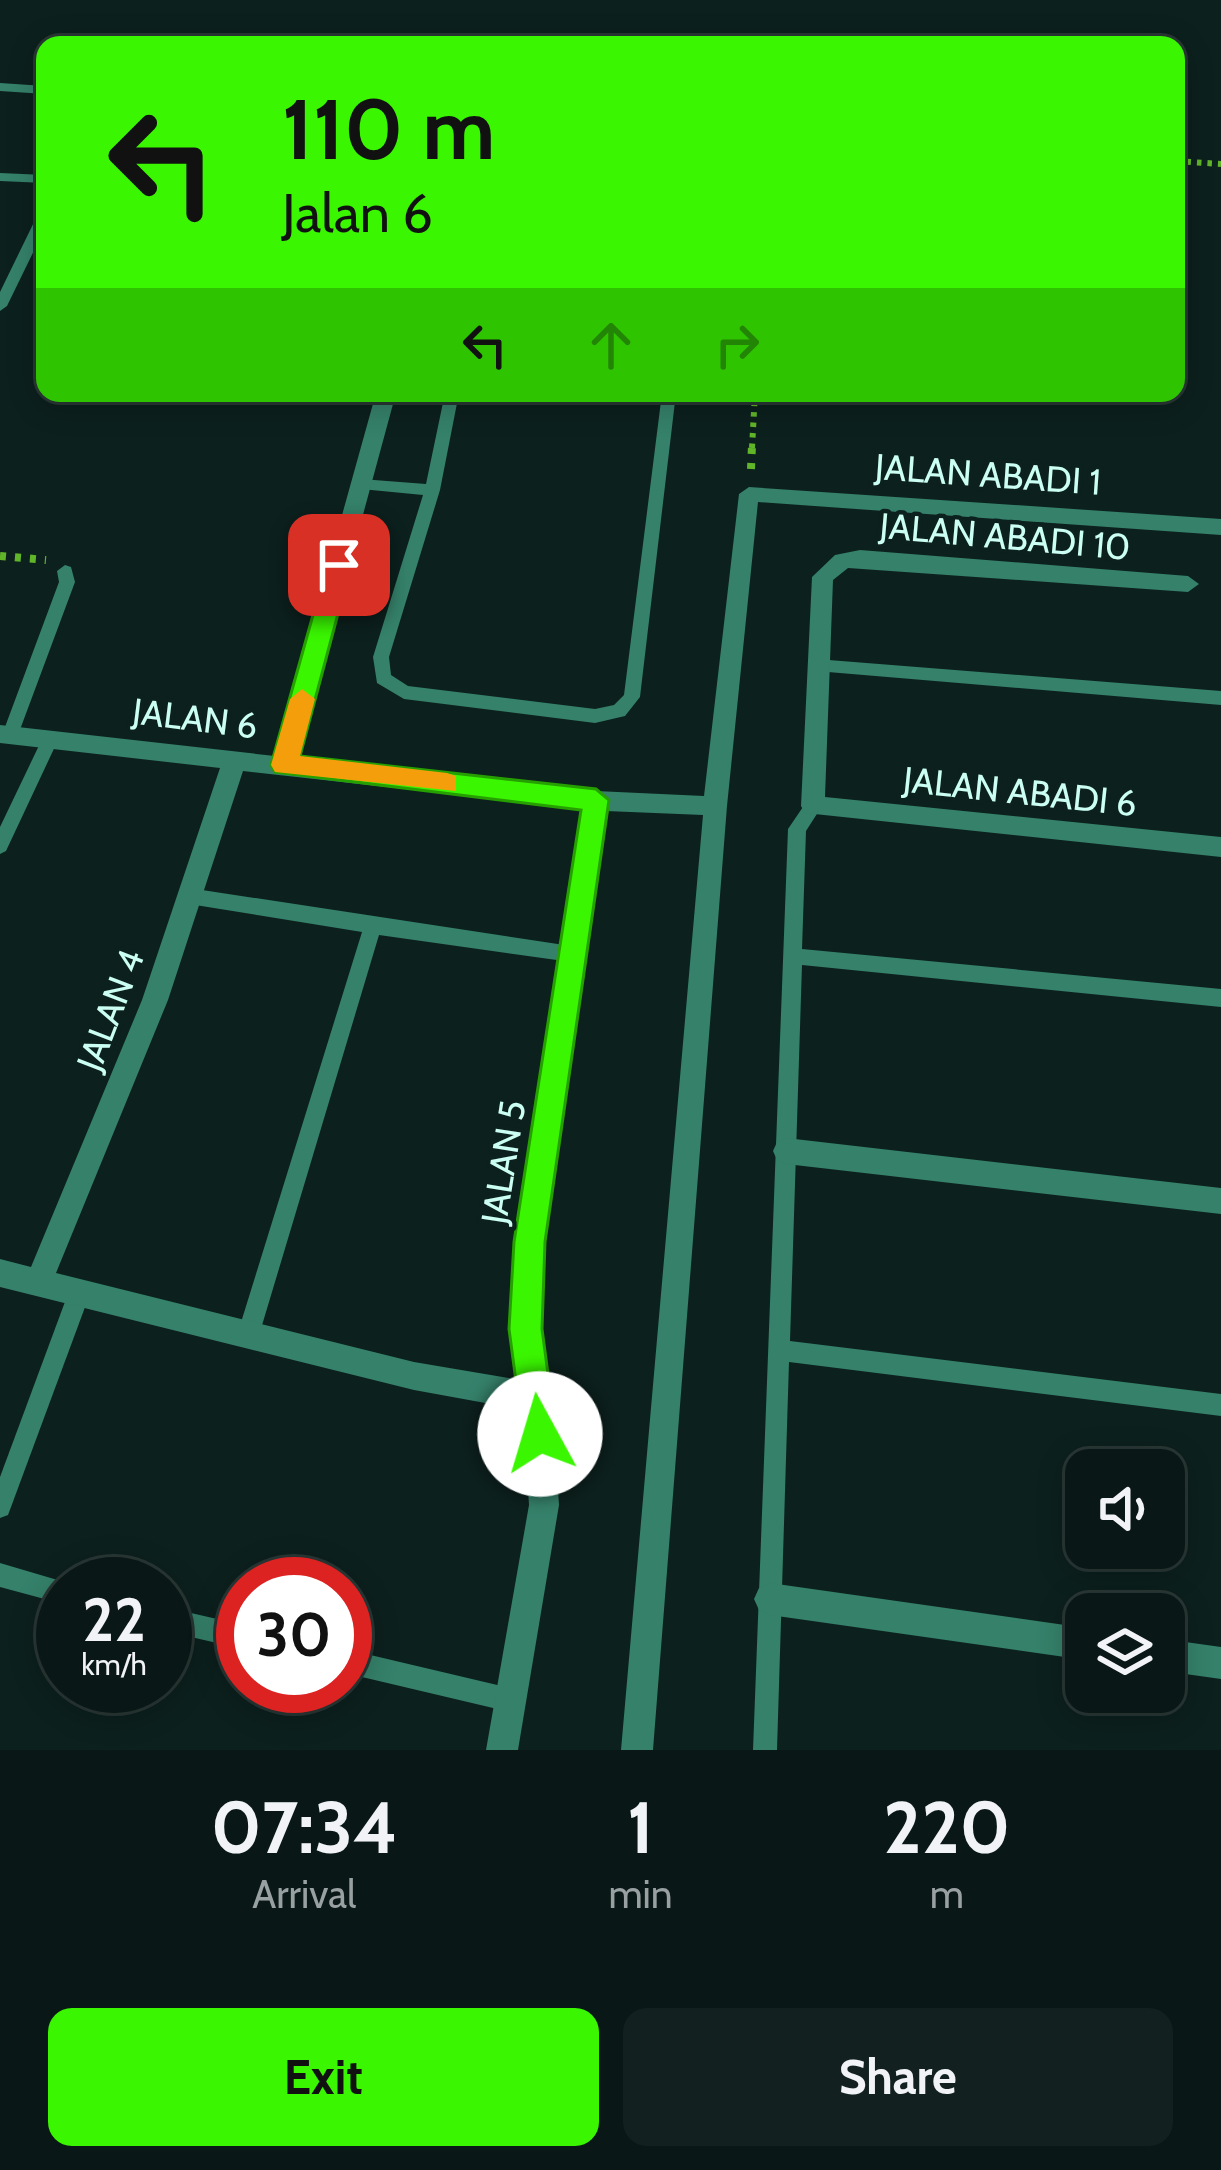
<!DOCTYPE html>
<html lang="en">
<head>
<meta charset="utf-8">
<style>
  :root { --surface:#091816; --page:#12211f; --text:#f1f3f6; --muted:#99a0a1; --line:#293735; --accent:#3af600 }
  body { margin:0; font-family:Cabin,sans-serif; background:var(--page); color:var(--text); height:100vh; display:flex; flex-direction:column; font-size:45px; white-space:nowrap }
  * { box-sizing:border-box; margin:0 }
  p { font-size:39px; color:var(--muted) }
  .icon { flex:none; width:66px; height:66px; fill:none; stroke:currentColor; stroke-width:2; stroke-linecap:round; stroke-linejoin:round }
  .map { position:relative; height:1750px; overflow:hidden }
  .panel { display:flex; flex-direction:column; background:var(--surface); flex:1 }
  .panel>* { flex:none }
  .hud { position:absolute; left:36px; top:36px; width:1149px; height:366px; border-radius:24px; box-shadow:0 6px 30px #0003,0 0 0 3px var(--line); background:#3af600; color:#111; overflow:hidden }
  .tools { position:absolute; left:1065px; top:1449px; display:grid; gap:24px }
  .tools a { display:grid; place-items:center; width:120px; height:120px; border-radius:24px; background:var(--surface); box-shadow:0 6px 30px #0003,0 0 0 3px var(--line); font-size:60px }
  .speed { position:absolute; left:36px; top:1557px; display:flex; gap:24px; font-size:60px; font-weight:700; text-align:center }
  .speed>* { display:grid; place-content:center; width:156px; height:156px; border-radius:50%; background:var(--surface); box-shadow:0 6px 30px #0003,0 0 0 3px var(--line); line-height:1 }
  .speed small { font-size:30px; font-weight:400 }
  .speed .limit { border:18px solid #d22; background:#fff; color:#111 }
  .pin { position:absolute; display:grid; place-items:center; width:102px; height:102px; color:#fff; margin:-51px; border-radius:24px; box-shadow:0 6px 18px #0006 }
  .me { position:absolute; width:132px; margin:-66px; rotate:354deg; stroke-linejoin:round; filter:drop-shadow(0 0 9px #0008) }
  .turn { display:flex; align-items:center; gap:42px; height:252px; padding:0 48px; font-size:54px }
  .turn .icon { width:156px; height:156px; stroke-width:2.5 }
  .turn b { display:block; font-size:84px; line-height:102px }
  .lanes { display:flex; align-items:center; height:114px; padding:0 48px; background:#0003; justify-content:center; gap:60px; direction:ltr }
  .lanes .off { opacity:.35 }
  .eta { display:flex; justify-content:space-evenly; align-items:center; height:204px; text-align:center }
  .eta b { font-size:72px; font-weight:700; line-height:84px }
  .action { display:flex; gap:24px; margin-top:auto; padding:24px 48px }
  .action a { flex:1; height:138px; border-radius:24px; background:var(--accent); color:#111; font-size:48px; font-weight:700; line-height:138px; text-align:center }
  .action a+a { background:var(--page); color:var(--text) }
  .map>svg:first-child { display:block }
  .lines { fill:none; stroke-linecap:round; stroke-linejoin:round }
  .path-far1 { stroke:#61b529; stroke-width:6; stroke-dasharray:4.5 6; stroke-linecap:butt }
  .path { stroke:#61b529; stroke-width:8; stroke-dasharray:6 9; stroke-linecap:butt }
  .lane { fill:#35816a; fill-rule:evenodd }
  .street { fill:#35816a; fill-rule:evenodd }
  .route { fill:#3af600; stroke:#26a000; stroke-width:3 }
  .slow { fill:#f59e0b }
  .labels { text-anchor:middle; stroke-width:9; stroke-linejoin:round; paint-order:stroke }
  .street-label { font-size:36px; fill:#cbfff3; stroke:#0c201d }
</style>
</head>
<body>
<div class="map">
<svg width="1221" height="1750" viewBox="0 0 1221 1750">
  <rect width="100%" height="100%" fill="#0c201d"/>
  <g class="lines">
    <g class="path-far1">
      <path d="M1176,161L1221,164"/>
      <path d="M752,448L755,393"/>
    </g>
    <g class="path">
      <path d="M751,469L752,445"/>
      <path d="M0,556L46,560"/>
    </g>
    <g class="lane">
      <path d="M0,83L45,86V94L0,91Z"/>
      <path d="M0,173L45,175V183L0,181Z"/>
      <path d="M45,210V228L7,306L0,311V292L38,214Z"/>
      <path d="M445,393H459L440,490L389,657L391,675L408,686L595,709L614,705L624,695L662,393H676L640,697L625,716L595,723L404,699L377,683L373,657L423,495L361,489L353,484L361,479L426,484Z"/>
      <path d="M65,565L71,567L75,582L18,735L10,742L2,735L59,582L57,571Z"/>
      <path d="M816,659L1221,691V705L816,671L808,665Z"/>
      <path d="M51,731L59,738L6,851L0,854V827L45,733Z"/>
      <path d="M813,799L819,801L822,806L806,831L802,949L1221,989V1007L802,965L790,1341L1221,1394V1416L789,1362L777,1750H753L788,829L807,801Z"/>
      <path d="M189,888L571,946L578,948L580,954L578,960L571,962L379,935L260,1332L257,1340L249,1343L241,1340L238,1332L362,932L189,904L183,902L180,896L183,890Z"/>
      <path d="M80,1280L87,1284L91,1291L11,1507L8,1515L0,1518V1477L69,1291L73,1284Z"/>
      <path d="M0,1563L71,1584H63V1604L0,1587Z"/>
      <path d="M165,1607L243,1625V1649L165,1631Z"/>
      <path d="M345,1649L514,1689L522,1693L526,1701L522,1709L514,1713L345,1673Z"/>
    </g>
    <g class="street">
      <path d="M376,393H396L297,758L596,791L704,796L739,494L749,487L1221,519V535L758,502L727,806L653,1750H621L703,815L606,811L544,1242L540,1329L552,1398L559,1505L518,1750H486L529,1505L523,1410L414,1390L0,1287V1259L31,1267L142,1000L220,768L0,743V725L275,756ZM243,771L583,809L516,1242L512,1329L520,1380L414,1362L56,1273L168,1000Z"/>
      <path d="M860,550L1188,576L1199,584L1188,592L848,568L833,580L825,797L1221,837V857L805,813L801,806L812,577L835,555Z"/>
      <path d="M786,1138L1221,1188V1214L786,1164L777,1160L773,1151L777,1142Z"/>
      <path d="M770,1583L1086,1628V1660L770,1615L759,1610L754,1599L759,1588Z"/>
      <path d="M1164,1639L1221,1647V1679L1164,1671Z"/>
    </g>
  </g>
  <path class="route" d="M339,556L351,565L300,756L596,789L609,800L545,1242L542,1329L556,1434L552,1446L540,1450L528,1446L523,1434L509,1329L514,1242L581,810L275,772L271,765L327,565Z"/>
  <path class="slow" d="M302,689L315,699L300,756L447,773L456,776V791L275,772L271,765L290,699Z"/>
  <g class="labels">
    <g class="street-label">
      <text transform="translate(988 474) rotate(4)" y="13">JALAN ABADI 1</text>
      <text transform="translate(1005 536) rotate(5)" y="13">JALAN ABADI 10</text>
      <text transform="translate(195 718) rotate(7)" y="13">JALAN 6</text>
      <text transform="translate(1020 791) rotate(6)" y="13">JALAN ABADI 6</text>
      <text transform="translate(110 1010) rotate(-69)" y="13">JALAN 4</text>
      <text transform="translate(503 1162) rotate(-81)" y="13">JALAN 5</text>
    </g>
  </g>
</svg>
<div class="tools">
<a><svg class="icon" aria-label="sound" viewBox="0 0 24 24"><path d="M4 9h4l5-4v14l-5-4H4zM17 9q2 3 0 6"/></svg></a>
<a><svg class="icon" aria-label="layers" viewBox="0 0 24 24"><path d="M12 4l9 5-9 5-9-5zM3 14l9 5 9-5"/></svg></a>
</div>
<div class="speed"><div>22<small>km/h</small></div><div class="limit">30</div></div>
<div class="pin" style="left:339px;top:565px;background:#d93025"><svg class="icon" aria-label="arrive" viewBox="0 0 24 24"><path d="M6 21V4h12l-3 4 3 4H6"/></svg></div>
<svg class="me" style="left:540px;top:1434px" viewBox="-20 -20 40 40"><circle r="19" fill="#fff"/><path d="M0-13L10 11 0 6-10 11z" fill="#3af600"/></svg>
<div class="hud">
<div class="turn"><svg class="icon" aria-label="left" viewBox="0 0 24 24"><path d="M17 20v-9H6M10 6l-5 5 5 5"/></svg><div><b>110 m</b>Jalan 6</div></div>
<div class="lanes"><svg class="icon" aria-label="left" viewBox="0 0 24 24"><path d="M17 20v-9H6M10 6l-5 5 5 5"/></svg><svg class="icon off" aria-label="ahead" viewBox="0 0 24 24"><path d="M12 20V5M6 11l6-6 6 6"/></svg><svg class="icon off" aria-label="right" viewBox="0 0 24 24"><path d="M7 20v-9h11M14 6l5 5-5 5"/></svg></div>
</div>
</div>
<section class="panel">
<div class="eta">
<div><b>07:34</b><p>Arrival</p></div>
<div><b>1</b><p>min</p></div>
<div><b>220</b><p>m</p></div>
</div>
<div class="action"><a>Exit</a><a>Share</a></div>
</section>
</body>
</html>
